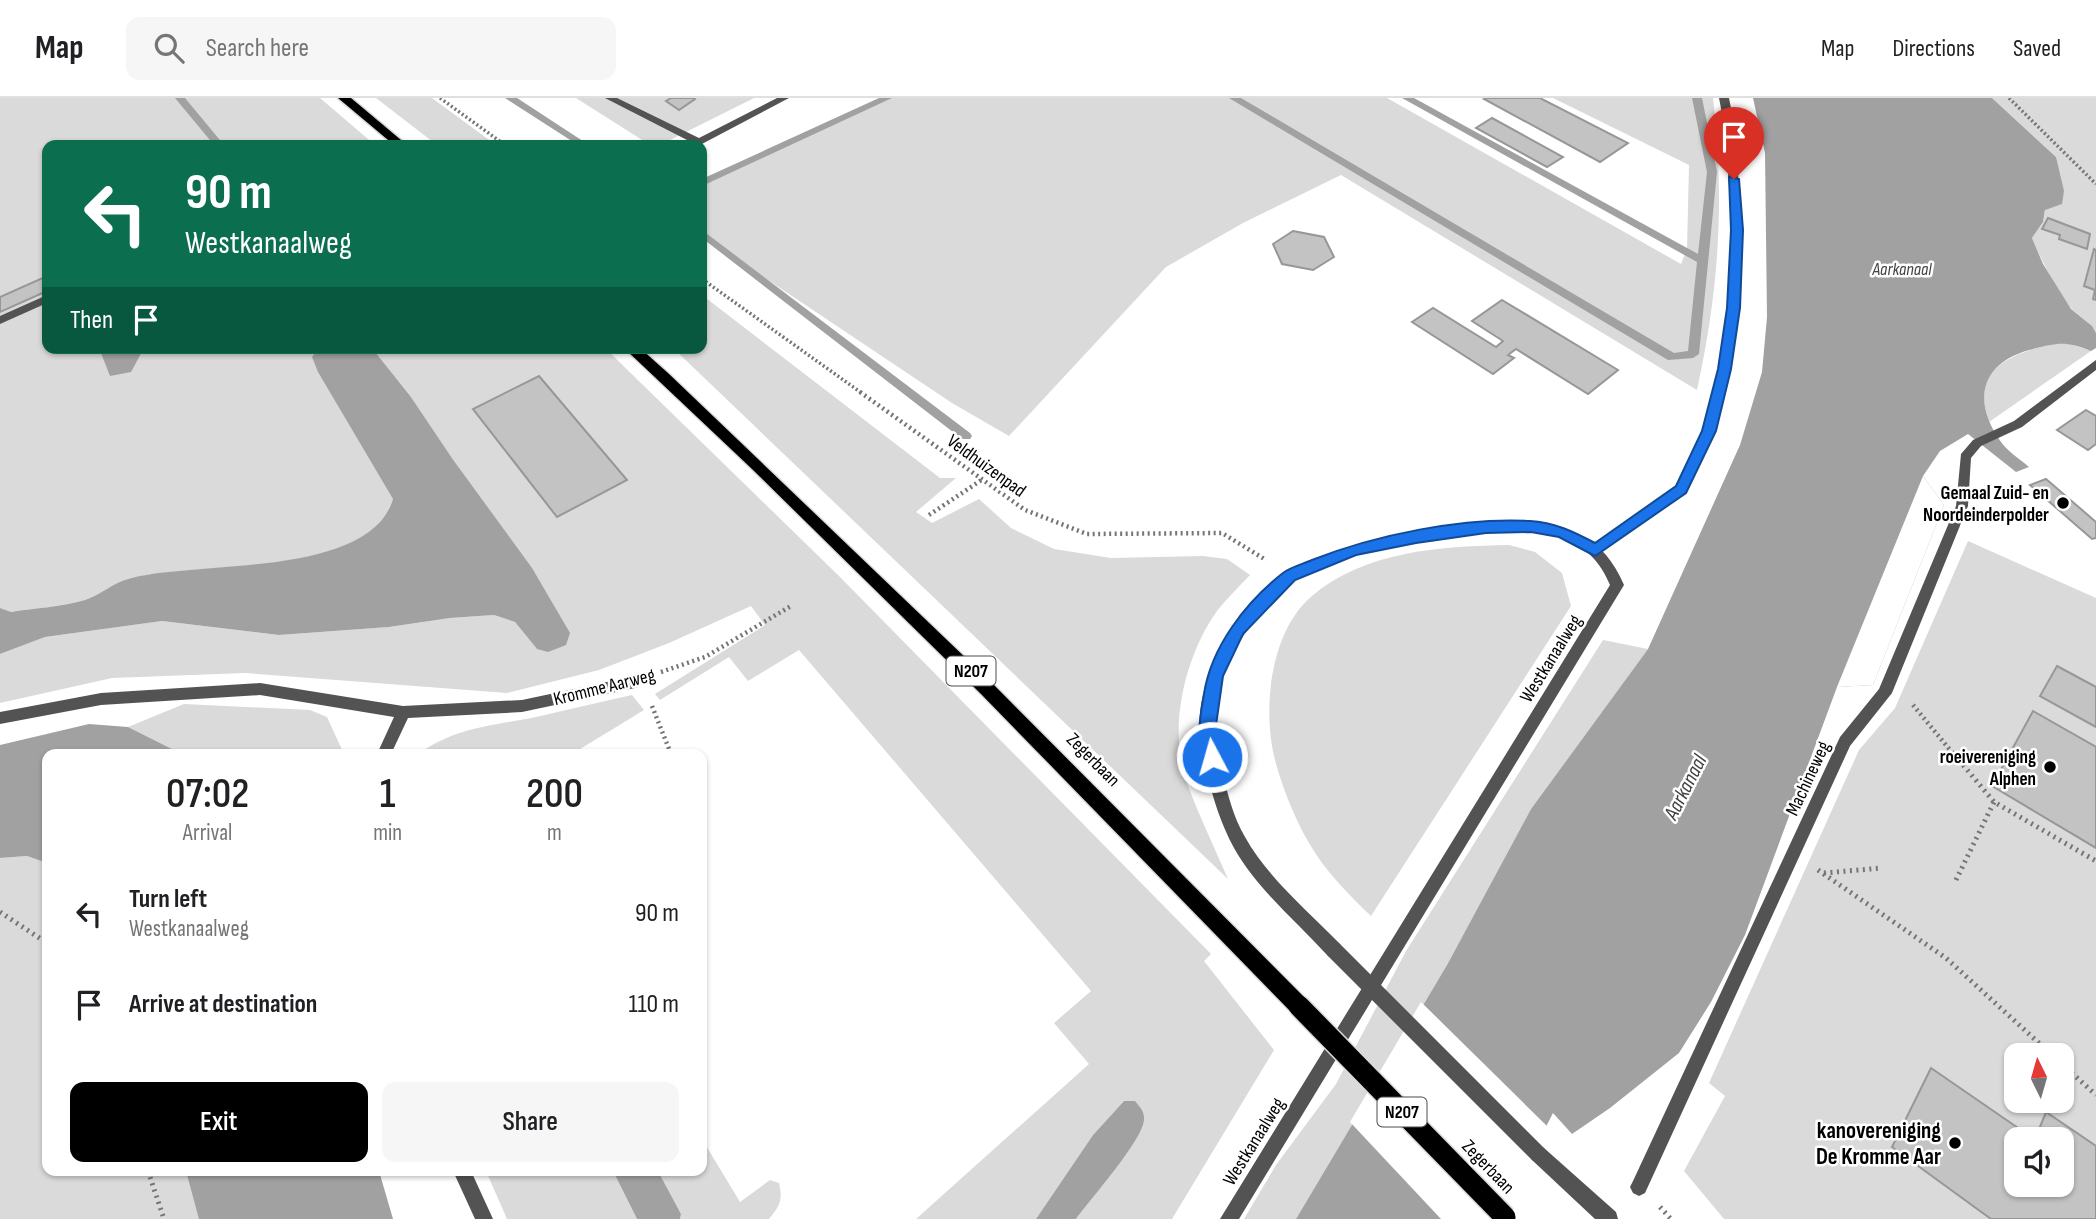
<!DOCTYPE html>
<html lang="en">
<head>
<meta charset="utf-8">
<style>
  :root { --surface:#fff; --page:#f6f6f6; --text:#202124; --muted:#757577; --line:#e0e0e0; --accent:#000 }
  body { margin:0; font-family:"Sofia Sans Condensed",sans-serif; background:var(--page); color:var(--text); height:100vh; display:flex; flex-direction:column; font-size:26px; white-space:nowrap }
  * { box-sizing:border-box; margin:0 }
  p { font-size:23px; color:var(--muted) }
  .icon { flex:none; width:38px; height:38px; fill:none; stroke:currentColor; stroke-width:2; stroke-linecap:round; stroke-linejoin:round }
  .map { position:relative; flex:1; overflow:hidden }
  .sheet { position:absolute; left:42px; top:651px; width:665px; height:427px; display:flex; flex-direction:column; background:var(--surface); border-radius:14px; box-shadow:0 2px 5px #0004 }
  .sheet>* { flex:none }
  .guide { position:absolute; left:42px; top:42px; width:665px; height:214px; border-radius:14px; box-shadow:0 2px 5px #0004; background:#0b6e4f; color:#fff; overflow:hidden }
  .needle { width:46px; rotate:355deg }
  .fabs { position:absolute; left:2004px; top:945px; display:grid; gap:14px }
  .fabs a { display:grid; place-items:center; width:70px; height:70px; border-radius:14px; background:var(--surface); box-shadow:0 2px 5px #0004; font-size:35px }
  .pin { position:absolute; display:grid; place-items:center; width:60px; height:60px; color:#fff; margin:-72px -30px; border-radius:50% 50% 50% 0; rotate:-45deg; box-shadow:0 0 7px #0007 }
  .pin .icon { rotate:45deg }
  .me { position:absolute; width:77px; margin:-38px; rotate:354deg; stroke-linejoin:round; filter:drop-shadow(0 0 5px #0008) }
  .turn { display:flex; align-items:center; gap:24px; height:147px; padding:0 28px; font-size:32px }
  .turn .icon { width:91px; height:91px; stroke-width:2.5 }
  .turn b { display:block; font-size:49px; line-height:60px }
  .then { display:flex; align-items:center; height:66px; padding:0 28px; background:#0003; gap:14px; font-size:26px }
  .eta { display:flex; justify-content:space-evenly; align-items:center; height:119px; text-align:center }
  .eta b { font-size:42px; font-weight:600; line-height:49px }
  .button { display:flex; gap:14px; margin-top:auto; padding:14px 28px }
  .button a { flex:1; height:80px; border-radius:14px; background:var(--accent); color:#fff; font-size:28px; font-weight:600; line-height:80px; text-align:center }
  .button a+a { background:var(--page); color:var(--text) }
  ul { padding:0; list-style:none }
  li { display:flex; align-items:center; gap:21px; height:91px; padding:0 28px }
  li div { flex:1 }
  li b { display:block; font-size:26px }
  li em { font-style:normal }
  header { display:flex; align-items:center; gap:42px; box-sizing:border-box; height:98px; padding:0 35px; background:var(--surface); border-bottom:2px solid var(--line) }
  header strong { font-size:33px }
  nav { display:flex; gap:38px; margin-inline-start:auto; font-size:24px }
  .search { width:490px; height:63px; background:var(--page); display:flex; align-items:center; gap:18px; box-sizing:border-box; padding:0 24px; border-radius:14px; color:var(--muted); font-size:26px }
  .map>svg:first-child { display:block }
  .green { fill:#dadada; fill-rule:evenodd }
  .water { fill:#a1a1a1 }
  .pier { fill:#fff }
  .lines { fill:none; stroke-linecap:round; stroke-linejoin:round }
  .stream { fill:#a1a1a1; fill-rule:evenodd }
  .building { fill:#c3c3c3; stroke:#979797; stroke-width:2 }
  .primary-casing { stroke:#dbdbdb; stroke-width:3 }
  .path-far2 { stroke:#757575; stroke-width:3.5; stroke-dasharray:2 2.5; stroke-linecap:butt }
  .path-far1 { stroke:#757575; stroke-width:4.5; stroke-dasharray:2 3.5; stroke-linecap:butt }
  .path { stroke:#757575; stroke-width:5; stroke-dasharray:2 4.5; stroke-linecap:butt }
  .service { fill:#535353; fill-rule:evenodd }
  .minor { fill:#535353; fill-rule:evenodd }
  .tertiary { fill:#535353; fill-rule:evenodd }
  .primary { fill:#000; fill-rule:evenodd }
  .primary-bridge-casing { stroke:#dbdbdb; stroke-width:24; stroke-linecap:butt }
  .tertiary-bridge { stroke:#535353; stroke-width:17 }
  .primary-bridge { stroke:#000; stroke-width:21 }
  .route { fill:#1a73e8; stroke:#114b97; stroke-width:2 }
  .poi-dot { fill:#000; stroke:#fff; stroke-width:2.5 }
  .labels { text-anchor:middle; stroke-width:5; stroke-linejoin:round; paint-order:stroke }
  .far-water-label { font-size:18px; font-style:italic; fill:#424242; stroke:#fff }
  .shield { fill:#fff; stroke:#4c4c4c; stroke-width:2 }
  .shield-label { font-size:18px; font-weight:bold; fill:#000 }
  .street-label { font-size:19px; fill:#000; stroke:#fff }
  .poi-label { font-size:19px; font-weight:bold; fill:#000; stroke:#fff; text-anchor:end }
  .water-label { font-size:21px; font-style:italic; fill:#424242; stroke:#fff }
  .near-poi-label { font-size:23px; font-weight:bold; fill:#000; stroke:#fff; text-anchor:end }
</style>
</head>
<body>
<header>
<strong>Map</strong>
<div class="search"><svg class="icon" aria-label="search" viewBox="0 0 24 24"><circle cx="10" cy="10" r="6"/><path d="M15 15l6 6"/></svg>Search here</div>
<nav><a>Map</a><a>Directions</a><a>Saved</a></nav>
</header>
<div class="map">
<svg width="2096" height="1121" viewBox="0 0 2096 1121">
  <rect width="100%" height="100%" fill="#fff"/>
  <g class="green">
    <path d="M0,0H320L375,47H47V250H319L314,257L393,401C367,482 196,462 128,481C113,485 100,497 85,502C62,509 34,510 10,514L0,510Z"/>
    <path d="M376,0H432L496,47H437Z"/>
    <path d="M576,0H754L660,47H650Z"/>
    <path d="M881,0H1387L1681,166L1687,151L1689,67L1553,0H1713C1725,101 1719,192 1697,292L1341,77L1243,125L1166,169L1009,338L952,305L702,138V82Z"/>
    <path d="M1992,0H2096V235C2090,223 2077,218 2069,208C2054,187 2042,164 2032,140L2043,124L2056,59Z"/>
    <path d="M702,197L940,380H956L916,414L932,425L979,401L1011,430L1054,451L1111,460L1203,458L1227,461L1250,477C1239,489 1227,500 1217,513C1185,558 1168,629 1186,682C1198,716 1214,748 1228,781L673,250H702Z"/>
    <path d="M2061,243L2091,253L1989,324C1968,266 2018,255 2061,243Z"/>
    <path d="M372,250H605L840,479L1211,856L1204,863L1274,952L1172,1121H1076C1090,1102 1143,1042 1144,1022C1145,1014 1140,1010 1135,1004L1124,1003L1093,1037L1036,1121H916L1089,966L1054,925L1091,893L799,552L748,583L729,559L660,602L655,596L765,527L751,508L669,545L599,572L507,595L245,575L112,580L0,605V556L45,539L162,523L279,537L389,529L450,520L494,517L515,524L537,551L454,363L411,299Z"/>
    <path d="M1968,443L2096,500V1121H1724L1684,1073L1725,998L1709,985L1859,652L1895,610ZM2016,957H2062V1003H2016ZM2016,1041H2062V1087H2016Z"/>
    <path d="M1509,447L1535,454L1562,475L1571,508L1371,818C1348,796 1325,773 1309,745C1295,721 1282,689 1275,662C1262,612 1270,533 1312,498C1364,453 1443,448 1509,447Z"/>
    <path d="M1603,542L1648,551L1531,711L1447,867L1296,1121H1244L1276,1067L1336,986L1406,853Z"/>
    <path d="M632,597L644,612L572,656H418C456,629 491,628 536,619C568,612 599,604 632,597Z"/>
    <path d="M184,606L310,612L327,619L344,656H182L128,629Z"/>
    <path d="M27,758L47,765V1073H218L231,1121H0V760Z"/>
    <path d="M702,1041L740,1104L770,1082L779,1085C783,1102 780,1108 769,1121H680L681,1116L658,1073H702Z"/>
    <path d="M486,1073H613L637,1121H507Z"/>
  </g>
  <g class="water">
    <path d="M1753,0H1992L2056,59L2064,93L2062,106L2045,112L2043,124L2032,140L2043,166L2071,211L2092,228L2096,235V250L2091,253C2065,242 2056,245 2029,252C1980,266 1972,304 2001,344C2007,353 2020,361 2029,369L2016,374L1968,336L1940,353L1923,378L1944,407L1873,587L1837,589L1745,837L1711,904L1679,955L1610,1010L1572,1036L1553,1015L1499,1121H1296L1447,867L1531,711L1648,551L1740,347L1762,274L1767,219L1765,55Z"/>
    <path d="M99,250H144L131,274L110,278Z"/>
    <path d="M319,250H372L411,299L454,363L532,470L570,535L566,547L548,554L537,551L515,524L494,517L450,520L389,529L279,537L162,523L45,539L0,556V510L11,514C34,510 62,509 85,502C100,497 113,485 128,481C194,462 369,481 393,401L318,274L312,259Z"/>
    <path d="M89,626L128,629L182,656H47V765L27,758L0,760V647Z"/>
    <path d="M1124,1003H1135C1140,1009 1145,1014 1144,1022C1143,1042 1090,1102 1076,1121H1036L1093,1037Z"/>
    <path d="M186,1073H379L393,1121H199Z"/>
    <path d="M613,1073H658L681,1116L680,1121H637Z"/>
  </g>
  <g class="pier">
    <path d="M1923,378L1944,407L1873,587L1837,589Z"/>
    <path d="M1421,904L1549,1030L1503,1121H1441L1350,1024Z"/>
  </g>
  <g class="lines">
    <g class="stream">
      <path d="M175,0H185L224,47H214Z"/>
      <path d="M505,0H517L589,47H578Z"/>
      <path d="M879,0H892L702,88V81Z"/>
      <path d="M1229,0H1241L1674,255L1688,253L1697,164L1402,0H1414L1698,156L1707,74L1692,0H1702L1717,74L1699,256L1693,260L1668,262Z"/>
      <path d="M702,132L970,335L972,338L970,341H962L702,140Z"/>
    </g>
  </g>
  <g class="building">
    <path d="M671,0H694L695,1L679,12L666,3Z"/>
    <path d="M1486,0H1540L1628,45L1600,64L1484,1Z"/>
    <path d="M1492,20L1563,59L1547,69L1476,30Z"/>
    <path d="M2048,120L2090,136L2087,151L2059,141L2060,137L2042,131Z"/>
    <path d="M1293,133L1324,139L1334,159L1313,172L1282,166L1273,146Z"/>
    <path d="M2094,151L2096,152V202L2093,201L2095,192L2084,188Z"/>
    <path d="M47,178V193L0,214V199Z"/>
    <path d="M1502,202L1618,272L1588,296L1516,251L1508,257L1514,260L1493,276L1412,224L1433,210L1496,249L1503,243L1472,223Z"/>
    <path d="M539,278L627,382L557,419L473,311Z"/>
    <path d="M2086,312L2096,318V346L2088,352L2057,332Z"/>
    <path d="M2046,381L2096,424V440L2092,441L2030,387Z"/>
    <path d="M2057,568L2096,589V629L2040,598Z"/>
    <path d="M2033,613L2096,649V750L1992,688Z"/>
    <path d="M1931,970L2034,1041H2016V1087H2062V1041H2035L2046,1014L2096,1048V1121H1991L1892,1049Z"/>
  </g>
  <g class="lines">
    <defs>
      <g id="primary">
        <path d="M338,0H351L407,47H394Z"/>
        <path d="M624,250H640L668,275L993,586L1306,901L1309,908L1306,915L1299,918L1292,915L981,596L752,371Z"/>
      </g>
    </defs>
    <use href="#primary" class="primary-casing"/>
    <g class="path-far2">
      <path d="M440,0L505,47"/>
      <path d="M2009,0L2096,86"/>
      <path d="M702,181L863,296"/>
    </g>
    <g class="path-far1">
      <path d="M860,294L1025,412L1087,436L1222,435L1266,462"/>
      <path d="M929,417L983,381"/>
      <path d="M661,574L705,559L791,508"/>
      <path d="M1913,607L1960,664"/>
      <path d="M652,608L671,656"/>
    </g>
    <g class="path">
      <path d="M1959,662L1994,704L2096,763"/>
      <path d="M1818,772L1946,860L2052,957"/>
      <path d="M1824,775L1882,770"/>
      <path d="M1956,782L1994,704"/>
      <path d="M0,814L47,845"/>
      <path d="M2062,966L2096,997"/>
      <path d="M148,1073L164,1121"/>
      <path d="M1660,1109L1671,1121"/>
    </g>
    <g class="service">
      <path d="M605,0H617L699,40L777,0H789L700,47H688L691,44Z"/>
      <path d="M47,197V205L0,226V218Z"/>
    </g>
    <g class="minor">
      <path d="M1719,0H1729L1735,31L1742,132L1740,210L1730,271L1715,333L1685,394L1595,457L1588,452L1590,448L1676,388L1703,333L1718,271L1728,210L1732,132L1725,31Z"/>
      <path d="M2096,262V272L2022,329L1981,348L1971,360L1968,408L1892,595L1850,648L1645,1095L1639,1098L1633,1095L1630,1089L1633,1083L1840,639L1879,591L1956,408L1961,356L1973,342L2014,323Z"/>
      <path d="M635,578L640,580L642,584L640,588L635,590L522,614L408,620L391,656H377L394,619L260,597L101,607L0,626V614L101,595L260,585L403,608L522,602Z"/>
      <path d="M453,1073H471L493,1121H475Z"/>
    </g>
    <g class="tertiary">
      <path d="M1506,423C1560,425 1601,432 1624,487L1239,1121H1220L1610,487C1601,465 1585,447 1562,440C1504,420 1352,449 1298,480C1282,489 1268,506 1256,520C1217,571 1207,612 1222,674C1228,696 1233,719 1245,739C1268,780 1307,812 1340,846L1342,852L1340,858L1334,860L1328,858C1296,823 1257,791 1234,750C1221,726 1213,701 1207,675C1205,663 1201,651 1200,638C1196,595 1217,549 1244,516C1256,500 1272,482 1290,472C1300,466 1313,462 1324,458C1383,437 1444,426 1506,423Z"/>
      <path d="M1538,1047L1544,1050L1616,1114L1618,1121H1595L1532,1062L1529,1056L1532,1050Z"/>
    </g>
    <use href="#primary" class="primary"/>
    <defs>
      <path id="primary-bridge" d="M1299,908L1505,1119"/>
    </defs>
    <use href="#primary-bridge" class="primary-bridge-casing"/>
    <path class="tertiary-bridge" d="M1334,852L1538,1056"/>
    <use href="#primary-bridge" class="primary-bridge"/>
  </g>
  <path class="route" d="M1729,79L1739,81L1743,132L1740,210L1731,271L1716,333L1686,395L1595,458L1559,439L1531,434L1486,435L1416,445L1356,457L1295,482L1243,536L1223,578L1215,634L1220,659L1218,664L1212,666L1206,664C1195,642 1200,619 1204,596C1211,549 1246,504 1283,475C1291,469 1303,466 1312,462C1375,437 1463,419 1530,423C1554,424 1574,434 1595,445L1676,388L1702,333L1718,271L1727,210L1731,132Z"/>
  <g class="poi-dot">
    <circle cx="2063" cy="405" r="7"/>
    <circle cx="2050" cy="669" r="7"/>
    <circle cx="1955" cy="1045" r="7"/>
  </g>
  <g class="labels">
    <g class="far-water-label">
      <text x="1902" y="177">Aarkanaal</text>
    </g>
    <g class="shield">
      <rect x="946.5" y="558.5" width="49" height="29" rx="5"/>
      <rect x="1377.5" y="999.5" width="49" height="29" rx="5"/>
    </g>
    <g class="shield-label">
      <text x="971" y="579">N207</text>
      <text x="1402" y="1020">N207</text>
    </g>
    <g class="street-label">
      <text transform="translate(987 367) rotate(36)" y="7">Veldhuizenpad</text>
      <text transform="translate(1550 560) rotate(-58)" y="7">Westkanaalweg</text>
      <text transform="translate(604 588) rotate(-14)" y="7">Kromme Aarweg</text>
      <text transform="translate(1094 661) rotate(45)" y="7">Zegerbaan</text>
      <text transform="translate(1807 680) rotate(-65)" y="7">Machineweg</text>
      <text transform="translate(1253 1043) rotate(-58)" y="7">Westkanaalweg</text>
      <text transform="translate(1489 1068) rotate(46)" y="7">Zegerbaan</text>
    </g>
    <g class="poi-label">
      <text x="2049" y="401">Gemaal Zuid- en<tspan x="2049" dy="22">Noordeinderpolder</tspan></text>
      <text x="2036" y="665">roeivereniging<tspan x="2036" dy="22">Alphen</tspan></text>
    </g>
    <g class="water-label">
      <text transform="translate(1685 689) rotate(-63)" y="7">Aarkanaal</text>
    </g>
    <g class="near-poi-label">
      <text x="1941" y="1040">kanovereniging<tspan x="1941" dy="26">De Kromme Aar</tspan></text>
    </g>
  </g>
</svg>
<div class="fabs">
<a><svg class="needle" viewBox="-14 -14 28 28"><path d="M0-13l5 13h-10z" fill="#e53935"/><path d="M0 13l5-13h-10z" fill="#757577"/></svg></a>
<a><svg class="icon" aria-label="sound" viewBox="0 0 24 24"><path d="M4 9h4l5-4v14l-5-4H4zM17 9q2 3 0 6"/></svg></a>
</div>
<div class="pin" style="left:1734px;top:81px;background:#d93025"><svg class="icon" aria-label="arrive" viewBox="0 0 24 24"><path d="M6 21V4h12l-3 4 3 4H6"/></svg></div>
<svg class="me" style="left:1212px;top:659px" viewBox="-20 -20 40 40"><circle r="17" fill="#1a73e8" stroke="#fff" stroke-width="3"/><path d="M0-11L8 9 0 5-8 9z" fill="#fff"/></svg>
<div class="guide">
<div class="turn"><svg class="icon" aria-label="left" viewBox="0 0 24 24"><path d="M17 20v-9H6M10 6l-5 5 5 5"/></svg><div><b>90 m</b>Westkanaalweg</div></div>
<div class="then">Then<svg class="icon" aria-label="arrive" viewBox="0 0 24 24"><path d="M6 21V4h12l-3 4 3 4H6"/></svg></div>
</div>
<section class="sheet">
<div class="eta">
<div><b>07:02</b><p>Arrival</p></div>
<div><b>1</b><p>min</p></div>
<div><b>200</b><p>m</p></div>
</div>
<ul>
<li><svg class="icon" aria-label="left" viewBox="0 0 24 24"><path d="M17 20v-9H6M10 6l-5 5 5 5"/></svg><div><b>Turn left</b><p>Westkanaalweg</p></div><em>90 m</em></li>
<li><svg class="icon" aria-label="arrive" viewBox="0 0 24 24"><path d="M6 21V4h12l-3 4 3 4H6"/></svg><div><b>Arrive at destination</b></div><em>110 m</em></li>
</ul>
<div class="button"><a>Exit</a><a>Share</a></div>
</section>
</div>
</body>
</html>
